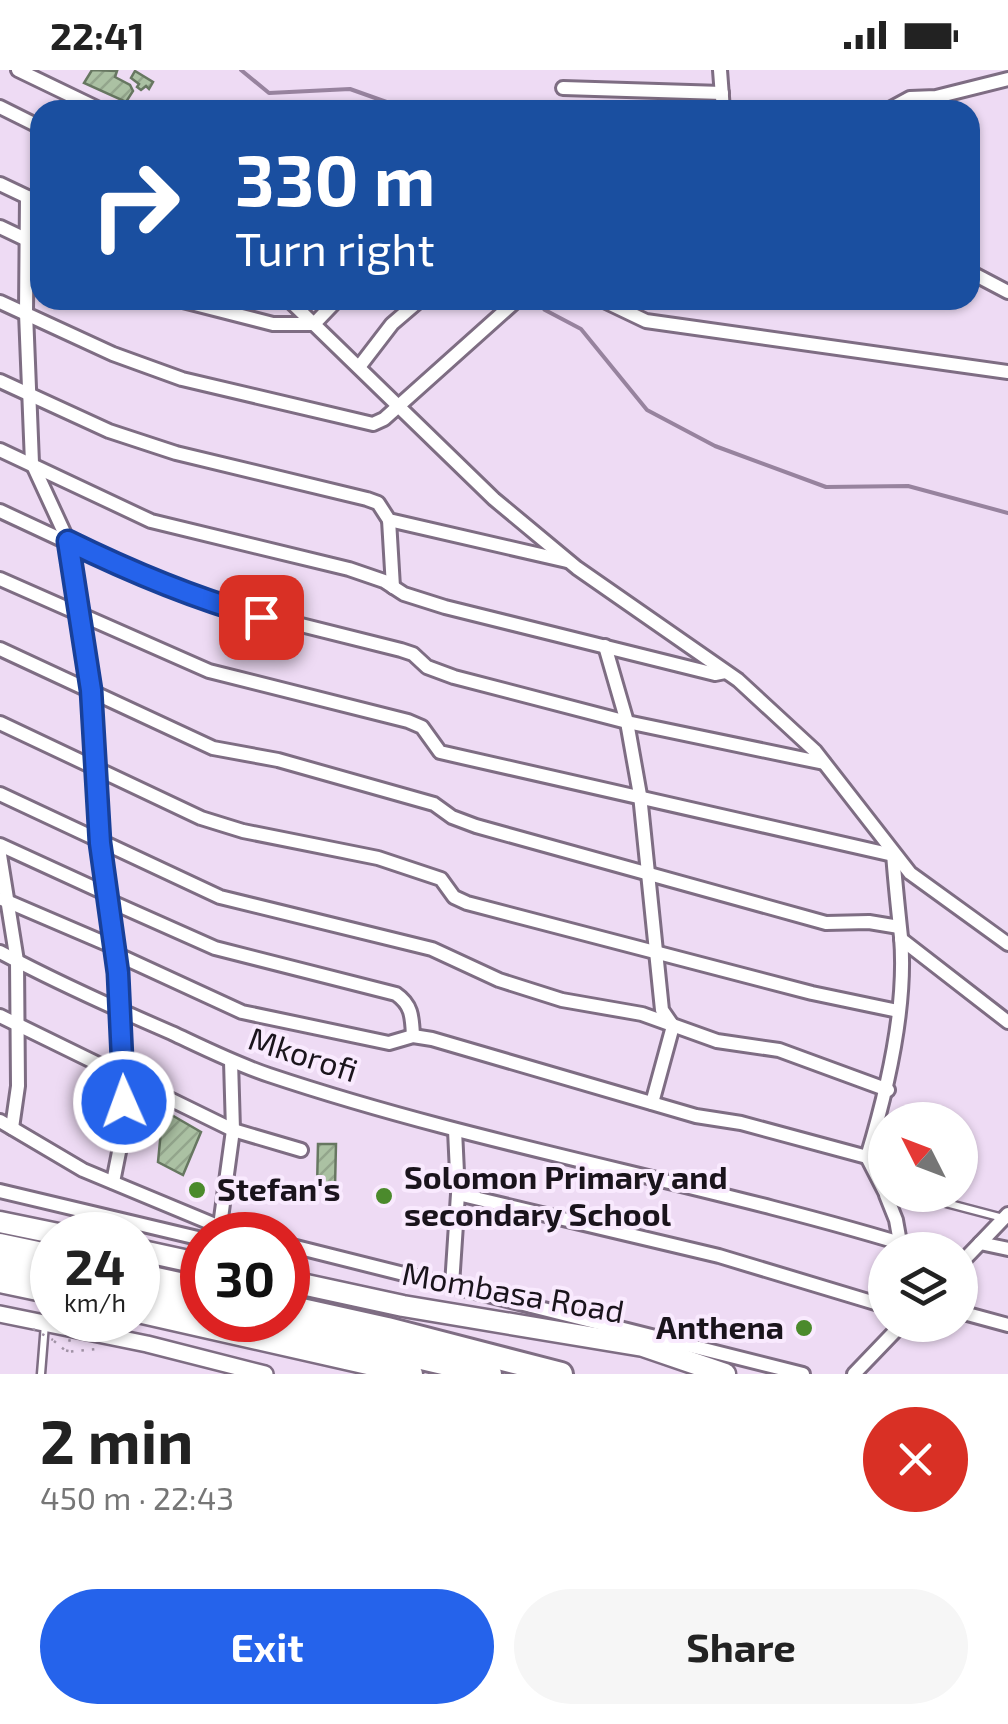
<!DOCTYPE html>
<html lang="en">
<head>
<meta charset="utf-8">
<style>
  :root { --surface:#fff; --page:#f6f6f6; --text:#222; --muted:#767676; --accent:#2563eb }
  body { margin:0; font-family:"Exo 2",sans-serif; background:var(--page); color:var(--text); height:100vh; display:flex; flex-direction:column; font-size:38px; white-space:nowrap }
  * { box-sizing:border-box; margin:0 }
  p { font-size:32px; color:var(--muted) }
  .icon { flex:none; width:55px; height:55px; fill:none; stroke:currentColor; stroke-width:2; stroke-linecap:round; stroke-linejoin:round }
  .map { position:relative; height:1304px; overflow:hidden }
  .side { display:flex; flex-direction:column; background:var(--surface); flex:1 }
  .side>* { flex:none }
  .top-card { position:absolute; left:30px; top:30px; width:950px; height:210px; border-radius:30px; box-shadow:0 2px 8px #0004; background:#1a4fa0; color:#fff; overflow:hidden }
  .needle { width:65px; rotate:312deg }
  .fabs { position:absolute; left:868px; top:1032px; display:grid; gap:20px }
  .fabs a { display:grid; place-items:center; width:110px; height:110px; border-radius:50%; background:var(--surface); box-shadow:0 2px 8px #0004; font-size:50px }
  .speed { position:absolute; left:30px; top:1142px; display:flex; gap:20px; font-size:50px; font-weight:700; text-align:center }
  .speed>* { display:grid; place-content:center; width:130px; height:130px; border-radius:50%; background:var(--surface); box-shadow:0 2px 8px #0004; line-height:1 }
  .speed small { font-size:25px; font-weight:400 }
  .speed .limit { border:15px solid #d22; background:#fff; color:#111 }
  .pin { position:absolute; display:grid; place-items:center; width:85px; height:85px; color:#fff; margin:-42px; border-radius:20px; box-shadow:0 5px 15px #0006 }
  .me { position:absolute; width:110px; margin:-55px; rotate:358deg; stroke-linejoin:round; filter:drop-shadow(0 0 8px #0008) }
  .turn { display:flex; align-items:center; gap:35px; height:210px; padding:0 40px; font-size:45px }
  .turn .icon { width:130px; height:130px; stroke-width:2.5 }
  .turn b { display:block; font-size:70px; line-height:85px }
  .round { display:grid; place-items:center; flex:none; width:105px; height:105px; border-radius:52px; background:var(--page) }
  .head { display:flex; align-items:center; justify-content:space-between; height:170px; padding:0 40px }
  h1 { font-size:60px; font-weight:700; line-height:75px }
  .primary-button { display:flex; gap:20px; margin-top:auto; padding:20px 40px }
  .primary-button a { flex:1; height:115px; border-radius:60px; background:var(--accent); color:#fff; font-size:40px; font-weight:700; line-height:115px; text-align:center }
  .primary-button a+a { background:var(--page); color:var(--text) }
  .status { display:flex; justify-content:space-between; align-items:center; height:70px; padding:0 50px; background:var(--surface); direction:ltr }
  .status svg { height:28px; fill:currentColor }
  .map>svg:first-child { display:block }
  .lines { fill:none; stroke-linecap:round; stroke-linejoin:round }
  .stream { stroke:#97839e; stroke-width:4 }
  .building { fill:url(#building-hatch); stroke:#677761; stroke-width:2.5 }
  .service-casing { stroke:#7e6d83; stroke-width:11 }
  .minor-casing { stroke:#7e6d83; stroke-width:18 }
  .tertiary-casing { stroke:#7e6d83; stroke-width:20 }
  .trunk-casing { stroke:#7e6d83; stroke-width:25 }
  .motorway-casing { stroke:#7e6d83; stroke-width:28 }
  .path { stroke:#a092a5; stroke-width:2.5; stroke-dasharray:2.5 8; stroke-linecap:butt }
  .service { stroke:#fff; stroke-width:6 }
  .minor { stroke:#fff; stroke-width:12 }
  .tertiary { stroke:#fff; stroke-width:15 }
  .trunk { stroke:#fff; stroke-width:20 }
  .motorway { stroke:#fff; stroke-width:22 }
  .path-bridge { stroke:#a092a5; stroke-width:2.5; stroke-dasharray:2.5 8; stroke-linecap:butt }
  .route-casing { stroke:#184099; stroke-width:25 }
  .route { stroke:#2563eb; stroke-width:18 }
  .poi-dot { fill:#4b8a2c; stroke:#f9eafe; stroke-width:4 }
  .labels { text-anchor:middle; stroke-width:8; stroke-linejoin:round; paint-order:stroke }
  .street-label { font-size:32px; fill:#1a141c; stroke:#f9eafe }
  .poi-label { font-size:32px; font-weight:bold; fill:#1a141c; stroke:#f9eafe; text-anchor:start }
</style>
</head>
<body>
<div class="status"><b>22:41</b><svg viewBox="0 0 49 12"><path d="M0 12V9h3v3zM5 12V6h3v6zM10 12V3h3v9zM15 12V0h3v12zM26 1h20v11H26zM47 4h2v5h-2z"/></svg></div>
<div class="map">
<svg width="1008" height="1304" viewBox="0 0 1008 1304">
  <defs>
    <pattern id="building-hatch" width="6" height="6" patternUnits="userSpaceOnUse" patternTransform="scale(2.5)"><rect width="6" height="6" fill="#abc1a3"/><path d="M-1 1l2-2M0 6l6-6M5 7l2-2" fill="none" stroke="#93a58c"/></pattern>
  </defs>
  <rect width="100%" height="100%" fill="#eedbf4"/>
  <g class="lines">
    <g class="stream">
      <path d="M241,0L269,23L350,19L409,40"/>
      <path d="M535,230L545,240L581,259L647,340L715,376L826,417L908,416L1008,443"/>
    </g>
  </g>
  <g class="building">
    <path d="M92,0L117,1L115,7L130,15L133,21L126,32L84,13Z"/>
    <path d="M135,1L153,12L149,19L146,16L141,20L137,17L139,14L131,8Z"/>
    <path d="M163,1040L201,1062L183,1105L158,1092Z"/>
    <path d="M318,1074H336L335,1117L317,1118Z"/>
  </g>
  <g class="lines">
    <defs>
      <g id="service">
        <path d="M946,1133L1003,1148"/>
        <path d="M41,1304L45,1254"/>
      </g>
      <g id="minor">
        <path d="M18,0L101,40"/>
        <path d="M720,0L723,40"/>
        <path d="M563,18L722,23"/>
        <path d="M0,37L40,57"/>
        <path d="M888,40L910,28L936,27L1008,9"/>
        <path d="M0,114L40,133"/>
        <path d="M27,127L26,243L32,393L68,471L82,546L91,620L100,773L118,903L125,1007L124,1057L113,1112"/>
        <path d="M0,157L40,176"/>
        <path d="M970,202L1008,222"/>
        <path d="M179,230L273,254H314L337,230"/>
        <path d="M289,230L494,429L577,498L738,610L815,681L910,803L1008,874"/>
        <path d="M602,230L646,251L1008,302"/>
        <path d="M0,232L113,284L182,309L373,354L384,349L517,230"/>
        <path d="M359,297L392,254L420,230"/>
        <path d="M0,311L109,361L176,383L367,429L378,433L389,450L567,491"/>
        <path d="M0,380L151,451L349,499L384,511L404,524L445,537L715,604L725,602"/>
        <path d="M0,441L144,508L201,530L401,580L413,584L427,597L454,607L627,652L824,693"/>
        <path d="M389,450L393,517"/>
        <path d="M0,509L209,601L408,651L422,657L440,682L893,785"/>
        <path d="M605,576L627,652L640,725L662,940L673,956L652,1033"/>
        <path d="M0,579L213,678L278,690L434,734L452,747L476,756L826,853L869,852L899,857"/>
        <path d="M0,653L201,748L243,761L378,788L441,809L454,827L467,833L812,923L898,941"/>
        <path d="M0,724L220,827L432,879L499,910L562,930L642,944L717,971L779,980L888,1020"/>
        <path d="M0,775L107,824"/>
        <path d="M0,785L17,891L18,1016L12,1058"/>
        <path d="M2,829L114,877"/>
        <path d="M107,830L215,878L396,924C412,935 412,947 413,966"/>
        <path d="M901,869L1008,952"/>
        <path d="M0,882C56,912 114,938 172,963C204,978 236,994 269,1005C484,1077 707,1113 923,1180"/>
        <path d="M116,884L242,942L389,973L413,966L432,969L696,1046L741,1053L867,1087"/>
        <path d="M0,946L233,1060L301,1080"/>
        <path d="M0,1051L83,1100L220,1157L248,1165"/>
        <path d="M0,1121L202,1169"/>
        <path d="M885,1122L867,1087C887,1021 907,937 901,867C898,839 895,811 893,783"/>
        <path d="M458,1124L719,1186L885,1236"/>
        <path d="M886,1125L896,1150L901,1178"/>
        <path d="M219,1163L233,1060L231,991"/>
        <path d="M980,1173L1008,1179"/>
        <path d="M288,1175L803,1304"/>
        <path d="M960,1194L1008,1144"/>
        <path d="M452,1215L458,1124L455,1060"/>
        <path d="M960,1242L1008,1255"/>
        <path d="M854,1304L901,1255"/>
      </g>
      <path id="tertiary" d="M0,1244L147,1274L265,1304"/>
      <g id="trunk">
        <path d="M0,1152L63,1165"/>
        <path d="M138,1180L202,1194"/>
        <path d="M288,1211L403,1236L643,1276L725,1304"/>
        <path d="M0,1212L52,1223"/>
        <path d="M138,1242L412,1304"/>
      </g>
      <g id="motorway">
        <path d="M0,1175L52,1186"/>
        <path d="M0,1194L52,1205"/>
        <path d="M138,1205L202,1219"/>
        <path d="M138,1224L202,1238"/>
        <path d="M288,1237L387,1259L561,1304"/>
        <path d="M259,1250L490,1304"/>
      </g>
    </defs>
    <use href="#service" class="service-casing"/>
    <use href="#minor" class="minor-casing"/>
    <use href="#tertiary" class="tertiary-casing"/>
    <use href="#trunk" class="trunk-casing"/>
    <use href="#motorway" class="motorway-casing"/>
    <g class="path">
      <path d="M93,1165L96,1155"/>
      <path d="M54,1271L67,1282L97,1279"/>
    </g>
    <use href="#service" class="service"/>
    <use href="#minor" class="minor"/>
    <use href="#tertiary" class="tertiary"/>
    <use href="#trunk" class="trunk"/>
    <use href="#motorway" class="motorway"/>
    <g class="path-bridge">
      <path d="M33,1259L53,1270"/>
      <path d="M67,1282L74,1250"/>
    </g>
  </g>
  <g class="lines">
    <defs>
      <path id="route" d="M124,1032L118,903L100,773L91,620L68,471C131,502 193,528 261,547"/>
    </defs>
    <use href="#route" class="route-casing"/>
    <use href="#route" class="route"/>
  </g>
  <g class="poi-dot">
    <circle cx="197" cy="1120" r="10"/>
    <circle cx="384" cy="1126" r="10"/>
    <circle cx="804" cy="1258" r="10"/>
  </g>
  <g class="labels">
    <g class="street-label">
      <text transform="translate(303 985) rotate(18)" y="11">Mkorofi</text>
      <text transform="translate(513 1223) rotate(10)" y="11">Mombasa Road</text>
    </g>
    <g class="poi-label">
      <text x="404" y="1119">Solomon Primary and<tspan x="404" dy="37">secondary School</tspan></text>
      <text x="217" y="1131">Stefan's</text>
      <text x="784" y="1269" text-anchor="end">Anthena</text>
    </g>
  </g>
</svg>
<div class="fabs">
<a><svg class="needle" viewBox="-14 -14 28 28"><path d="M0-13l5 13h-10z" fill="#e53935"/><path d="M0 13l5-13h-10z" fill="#767676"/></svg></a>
<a><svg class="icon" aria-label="layers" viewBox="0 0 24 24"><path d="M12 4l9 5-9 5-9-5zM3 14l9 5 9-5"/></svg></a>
</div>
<div class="speed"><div>24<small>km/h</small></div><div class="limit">30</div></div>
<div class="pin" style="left:261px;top:547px;background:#d93025"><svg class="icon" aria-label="arrive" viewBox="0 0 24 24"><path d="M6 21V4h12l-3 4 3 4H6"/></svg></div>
<svg class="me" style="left:124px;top:1032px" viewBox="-20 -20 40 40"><circle r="17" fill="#2563eb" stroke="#fff" stroke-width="3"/><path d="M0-11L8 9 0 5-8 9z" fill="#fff"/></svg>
<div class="top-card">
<div class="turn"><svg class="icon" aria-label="right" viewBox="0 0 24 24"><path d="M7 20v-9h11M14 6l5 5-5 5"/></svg><div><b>330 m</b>Turn right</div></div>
</div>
</div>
<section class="side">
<div class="head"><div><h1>2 min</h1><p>450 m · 22:43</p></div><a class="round" style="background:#d93025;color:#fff"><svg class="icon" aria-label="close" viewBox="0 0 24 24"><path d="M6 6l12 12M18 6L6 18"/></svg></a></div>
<div class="primary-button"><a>Exit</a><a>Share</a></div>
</section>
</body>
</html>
